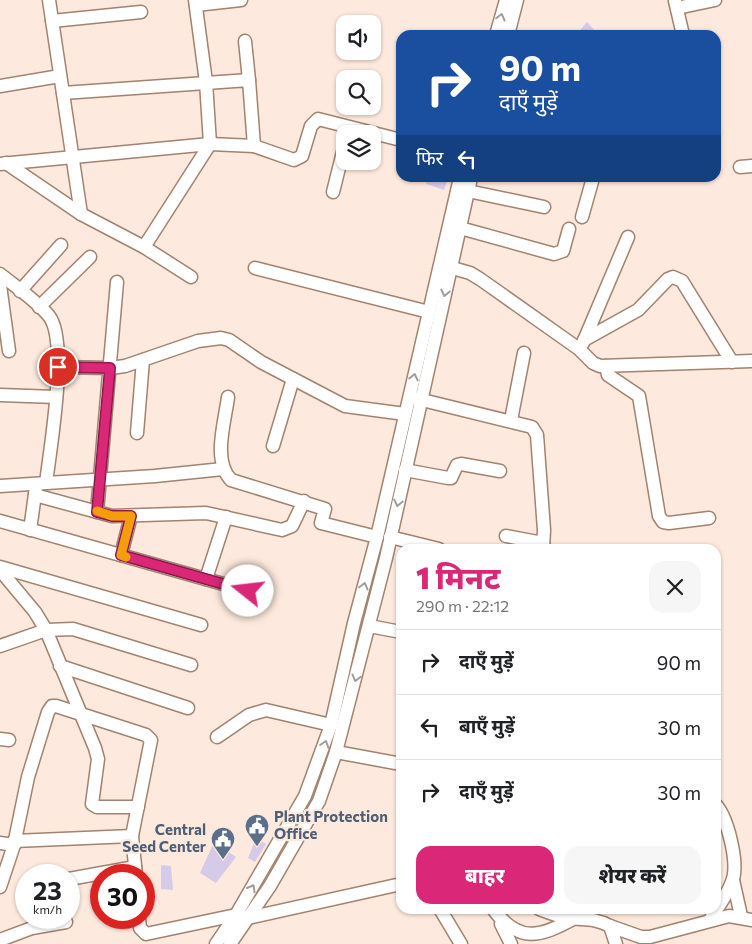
<!DOCTYPE html>
<html lang="hi">
<head>
<meta charset="utf-8">
<style>
  :root { --surface:#fff; --page:#f6f6f6; --text:#202124; --muted:#757577; --line:#e0e0e0; --accent:#db2777 }
  body { margin:0; font-family:Commissioner,"Noto Sans Devanagari",sans-serif; background:var(--page); color:var(--text); height:100vh; display:flex; flex-direction:column; font-size:19px; white-space:nowrap }
  * { box-sizing:border-box; margin:0 }
  p { font-size:16px; color:var(--muted) }
  .icon { flex:none; width:28px; height:28px; fill:none; stroke:currentColor; stroke-width:2; stroke-linecap:round; stroke-linejoin:round }
  .map { position:relative; flex:1; overflow:hidden }
  .drawer { position:absolute; left:396px; top:544px; width:325px; height:370px; display:flex; flex-direction:column; background:var(--surface); border-radius:15px; box-shadow:0 1px 4px #0004 }
  .drawer>* { flex:none }
  .banner { position:absolute; left:396px; top:30px; width:325px; height:152px; border-radius:15px; box-shadow:0 1px 4px #0004; background:#1a4fa0; color:#fff; overflow:hidden }
  .fabs { position:absolute; left:336px; top:15px; display:grid; gap:10px }
  .fabs a { display:grid; place-items:center; width:45px; height:45px; border-radius:10px; background:var(--surface); box-shadow:0 1px 4px #0004; font-size:25px }
  .speed { position:absolute; left:15px; top:864px; display:flex; gap:10px; font-size:25px; font-weight:700; text-align:center }
  .speed>* { display:grid; place-content:center; width:65px; height:65px; border-radius:50%; background:var(--surface); box-shadow:0 1px 4px #0004; line-height:1 }
  .speed small { font-size:12px; font-weight:400 }
  .speed .limit { border:8px solid #d22; background:#fff; color:#111 }
  .pin { position:absolute; display:grid; place-items:center; width:42px; height:42px; color:#fff; margin:-21px; border:2px solid #fff; border-radius:50%; box-shadow:0 1px 5px #0007 }
  .me { position:absolute; width:55px; margin:-28px; rotate:286deg; stroke-linejoin:round; filter:drop-shadow(0 0 4px #0008) }
  .turn { display:flex; align-items:center; gap:18px; height:105px; padding:0 20px; font-size:22px }
  .turn .icon { width:65px; height:65px; stroke-width:2.5 }
  .turn b { display:block; font-size:35px; line-height:42px }
  .then { display:flex; align-items:center; height:48px; padding:0 20px; background:#0003; gap:10px; font-size:19px }
  .round { display:grid; place-items:center; flex:none; width:52px; height:52px; border-radius:15px; background:var(--page) }
  .headline { display:flex; align-items:center; justify-content:space-between; height:85px; padding:0 20px }
  h1 { font-size:30px; font-weight:800; line-height:38px; color:var(--accent) }
  .action { display:flex; gap:10px; margin-top:auto; padding:10px 20px }
  .action a { flex:1; height:58px; border-radius:15px; background:var(--accent); color:#fff; font-size:20px; font-weight:800; line-height:58px; text-align:center }
  .action a+a { background:var(--page); color:var(--text) }
  ul { padding:0; list-style:none }
  li { display:flex; align-items:center; gap:15px; height:65px; padding:0 20px; border-top:1px solid var(--line) }
  li div { flex:1 }
  li b { display:block; font-size:19px }
  li em { font-style:normal }
  .map>svg:first-child { display:block }
  .building { fill:#d6cae9 }
  .lines { fill:none; stroke-linecap:round; stroke-linejoin:round }
  .minor-casing { stroke:#a08370; stroke-width:15 }
  .minor { stroke:#fff; stroke-width:12 }
  .oneway { stroke:#a29c99 }
  .route-casing { stroke:#8e194d; stroke-width:12 }
  .route { stroke:#db2777; stroke-width:9 }
  .slow { stroke:#f59e0b; stroke-width:9 }
  .labels { text-anchor:middle; stroke-width:4.5; stroke-linejoin:round; paint-order:stroke }
  .service-label { font-size:15px; font-weight:bold; fill:#4e5e75; stroke:#fde9dd; text-anchor:start }
</style>
</head>
<body>
<div class="map">
<svg width="752" height="944" viewBox="0 0 752 944">
  <rect width="100%" height="100%" fill="#fde9dd"/>
  <g class="building">
    <path d="M587,22L599,35H576Z"/>
    <path d="M428,178H448L444,190L426,184Z"/>
    <path d="M256,838L266,844L255,862L248,858Z"/>
    <path d="M214,842L236,857L216,883L200,873Z"/>
    <path d="M161,865L171,866L173,890L161,889Z"/>
  </g>
  <g class="lines">
    <defs>
      <g id="minor">
        <path d="M49,0L81,214"/>
        <path d="M675,1L683,35"/>
        <path d="M196,5L241,0"/>
        <path d="M677,8L715,0"/>
        <path d="M52,21L141,12"/>
        <path d="M496,35L506,0"/>
        <path d="M508,35L517,0"/>
        <path d="M245,41L249,80"/>
        <path d="M0,86L60,76"/>
        <path d="M254,146L294,160L302,156L311,126L318,119L401,140"/>
        <path d="M6,163L81,214L144,247L210,144L206,82L195,0"/>
        <path d="M0,164L210,144L254,146L249,80L63,93"/>
        <path d="M740,167L752,166"/>
        <path d="M468,191L544,207"/>
        <path d="M333,192L345,144"/>
        <path d="M582,217L593,178"/>
        <path d="M460,228L554,254L563,251L569,229"/>
        <path d="M144,247L191,277"/>
        <path d="M442,265L470,273L480,279L579,349L593,363L600,366L752,361"/>
        <path d="M255,268L429,312"/>
        <path d="M0,274C16,287 37,301 49,316C69,341 50,450 46,483"/>
        <path d="M0,285L9,351"/>
        <path d="M20,291L61,245"/>
        <path d="M39,307L90,257"/>
        <path d="M584,340L638,310L668,279L673,277L682,281L732,362"/>
        <path d="M583,343L628,237"/>
        <path d="M606,366L608,375L639,396L659,516L663,522L669,523L709,518"/>
        <path d="M58,367L110,368L125,366L198,341L221,338L229,340L261,362L345,406L405,414"/>
        <path d="M0,395L56,397"/>
        <path d="M228,397C225,422 212,460 231,480L325,509L321,523L377,537"/>
        <path d="M414,398L532,427L537,435L544,530L543,549"/>
        <path d="M511,420L524,353"/>
        <path d="M137,433L143,360"/>
        <path d="M273,446L293,379"/>
        <path d="M405,470L448,478H451L457,465L461,464L500,471"/>
        <path d="M0,486L155,476L223,469"/>
        <path d="M35,495L112,516L206,513L282,530L292,526L304,501"/>
        <path d="M97,512L117,282"/>
        <path d="M0,521L248,591"/>
        <path d="M30,530L36,487"/>
        <path d="M506,536L543,543"/>
        <path d="M390,537L439,549"/>
        <path d="M121,555L131,516"/>
        <path d="M0,567L201,625"/>
        <path d="M0,570L35,612L46,630L95,748L98,759L92,804L97,807H138"/>
        <path d="M206,579L226,517"/>
        <path d="M369,626L401,632"/>
        <path d="M0,646L46,630L73,629L191,665"/>
        <path d="M60,666L188,708"/>
        <path d="M217,737L249,715L266,710L331,725"/>
        <path d="M0,739L9,740"/>
        <path d="M336,752L401,764"/>
        <path d="M14,841L132,836"/>
        <path d="M0,843L14,845L28,777L48,712L52,706H56L146,735L151,740L132,836L136,875"/>
        <path d="M69,879L135,867"/>
        <path d="M733,880L741,916"/>
        <path d="M0,887L14,845"/>
        <path d="M440,909L461,944"/>
        <path d="M493,909C519,944 540,937 575,918"/>
        <path d="M539,909C547,912 555,915 562,917C581,921 592,916 610,926L616,944"/>
        <path d="M139,918L140,928L146,934L236,915L248,918L401,884"/>
        <path d="M710,920C717,908 729,893 733,879C738,861 728,819 716,805"/>
        <path d="M501,924L511,944"/>
        <path d="M610,926L641,937H650L729,916L752,920"/>
        <path d="M0,940L32,928L66,922"/>
        <path d="M216,944L236,915L305,796L331,725L354,623L377,537L460,178"/>
        <path d="M230,944L270,886L319,801L336,752L386,558L471,178"/>
      </g>
    </defs>
    <use href="#minor" class="minor-casing"/>
    <use href="#minor" class="minor"/>
  </g>
  <defs><path id="oneway-chevron" d="M-2-3.5L2.5 0L-2 3.5" fill="none" stroke-width="1.6" stroke-linecap="round" stroke-linejoin="round" transform="scale(1.25)"/></defs>
  <g class="oneway">
    <use href="#oneway-chevron" transform="translate(501 17) rotate(-75)"/>
    <use href="#oneway-chevron" transform="translate(445 293) rotate(103)"/>
    <use href="#oneway-chevron" transform="translate(414 377) rotate(-77)"/>
    <use href="#oneway-chevron" transform="translate(398 503) rotate(103)"/>
    <use href="#oneway-chevron" transform="translate(364 586) rotate(-75)"/>
    <use href="#oneway-chevron" transform="translate(356 678) rotate(105)"/>
    <use href="#oneway-chevron" transform="translate(325 744) rotate(-72)"/>
    <use href="#oneway-chevron" transform="translate(252 888) rotate(-60)"/>
  </g>
  <g class="lines">
    <defs>
      <path id="route" d="M58,367L110,368L97,512L112,516H131L121,555L248,591"/>
    </defs>
    <use href="#route" class="route-casing"/>
    <use href="#route" class="route"/>
    <path class="slow" d="M97,511L112,516H131L121,555L126,557"/>
  </g>
  <defs>
    <symbol id="civic-pin" viewBox="-11 -11 22 30"><path d="M0 17L-7.5 6A9.5 9.5 0 1 1 7.5 6Z" fill="#5c6f8a" stroke="#fde9dd"/><path d="M-.6-6.5H3V-4.5H.6V-3L4-1V1h2V6H-6V1h2V-1L-.6-3ZM-1.2 2.5V6h2.4V2.5Z" fill="#fff"/></symbol>
  </defs>
  <g fill-rule="evenodd">
    <use href="#civic-pin" x="243" y="812" width="28" height="38"/>
    <use href="#civic-pin" x="209" y="825" width="28" height="38"/>
  </g>
  <g class="labels">
    <g class="service-label">
      <text x="274" y="822">Plant Protection<tspan x="274" dy="17">Office</tspan></text>
      <text x="206" y="835" text-anchor="end">Central<tspan x="206" dy="17">Seed Center</tspan></text>
    </g>
  </g>
</svg>
<div class="fabs">
<a><svg class="icon" aria-label="sound" viewBox="0 0 24 24"><path d="M4 9h4l5-4v14l-5-4H4zM17 9q2 3 0 6"/></svg></a>
<a><svg class="icon" aria-label="search" viewBox="0 0 24 24"><circle cx="10" cy="10" r="6"/><path d="M15 15l6 6"/></svg></a>
<a><svg class="icon" aria-label="layers" viewBox="0 0 24 24"><path d="M12 4l9 5-9 5-9-5zM3 14l9 5 9-5"/></svg></a>
</div>
<div class="speed"><div>23<small>km/h</small></div><div class="limit">30</div></div>
<div class="pin" style="left:58px;top:367px;background:#d93025"><svg class="icon" aria-label="arrive" viewBox="0 0 24 24"><path d="M6 21V4h12l-3 4 3 4H6"/></svg></div>
<svg class="me" style="left:248px;top:591px" viewBox="-20 -20 40 40"><circle r="19" fill="#fff"/><path d="M0-13L10 11 0 6-10 11z" fill="#db2777"/></svg>
<div class="banner">
<div class="turn"><svg class="icon" aria-label="right" viewBox="0 0 24 24"><path d="M7 20v-9h11M14 6l5 5-5 5"/></svg><div><b>90 m</b>दाएँ मुड़ें</div></div>
<div class="then">फिर<svg class="icon" aria-label="left" viewBox="0 0 24 24"><path d="M17 20v-9H6M10 6l-5 5 5 5"/></svg></div>
</div>
<section class="drawer">
<div class="headline"><div><h1>1 मिनट</h1><p>290 m · 22:12</p></div><a class="round"><svg class="icon" aria-label="close" viewBox="0 0 24 24"><path d="M6 6l12 12M18 6L6 18"/></svg></a></div>
<ul>
<li><svg class="icon" aria-label="right" viewBox="0 0 24 24"><path d="M7 20v-9h11M14 6l5 5-5 5"/></svg><div><b>दाएँ मुड़ें</b></div><em>90 m</em></li>
<li><svg class="icon" aria-label="left" viewBox="0 0 24 24"><path d="M17 20v-9H6M10 6l-5 5 5 5"/></svg><div><b>बाएँ मुड़ें</b></div><em>30 m</em></li>
<li><svg class="icon" aria-label="right" viewBox="0 0 24 24"><path d="M7 20v-9h11M14 6l5 5-5 5"/></svg><div><b>दाएँ मुड़ें</b></div><em>30 m</em></li>
</ul>
<div class="action"><a>बाहर</a><a>शेयर करें</a></div>
</section>
</div>
</body>
</html>
